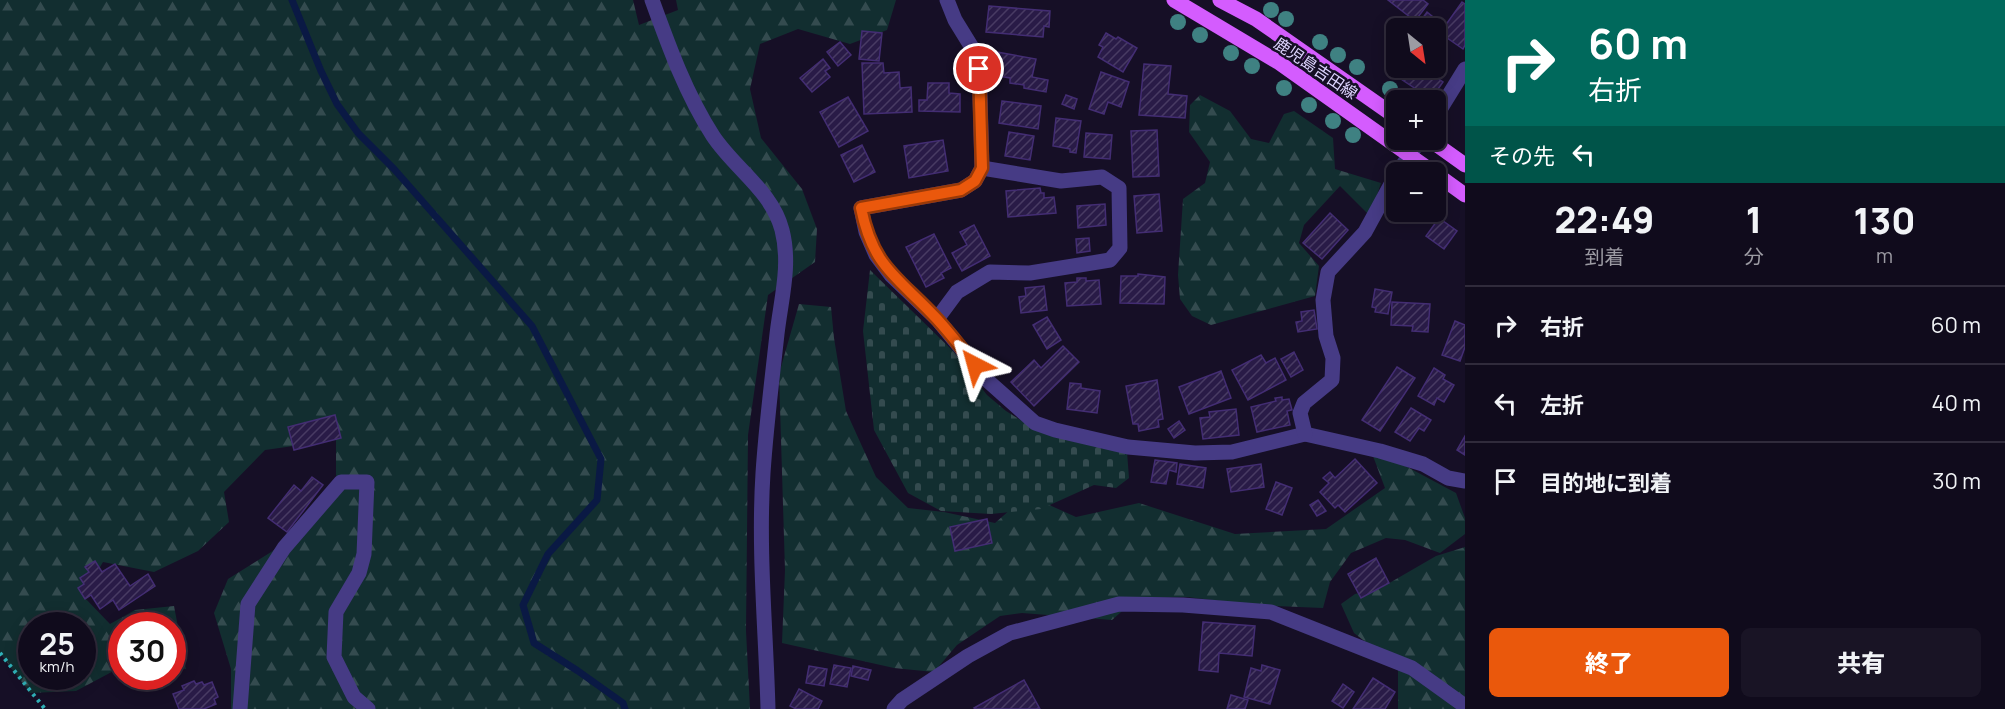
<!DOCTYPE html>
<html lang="ja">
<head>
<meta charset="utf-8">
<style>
  :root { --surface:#100b1c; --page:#191425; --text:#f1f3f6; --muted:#9c9ba3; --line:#302b3b; --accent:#ea580c }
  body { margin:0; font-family:Manrope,"Noto Sans JP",sans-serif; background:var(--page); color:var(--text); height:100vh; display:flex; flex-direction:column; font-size:22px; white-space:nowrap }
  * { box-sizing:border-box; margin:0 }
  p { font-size:20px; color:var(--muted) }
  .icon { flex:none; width:33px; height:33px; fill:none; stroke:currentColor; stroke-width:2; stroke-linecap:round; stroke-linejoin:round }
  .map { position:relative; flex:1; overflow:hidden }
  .drawer { display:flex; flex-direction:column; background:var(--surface); width:540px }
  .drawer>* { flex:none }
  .hud { background:#00695c; color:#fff; overflow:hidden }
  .needle { width:39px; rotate:150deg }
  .tools { position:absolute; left:1386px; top:18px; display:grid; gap:12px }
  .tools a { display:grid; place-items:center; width:60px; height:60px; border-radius:9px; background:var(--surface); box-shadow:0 3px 15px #0003,0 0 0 2px var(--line); font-size:30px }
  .speed { position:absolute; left:18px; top:612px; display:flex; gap:12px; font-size:30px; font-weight:700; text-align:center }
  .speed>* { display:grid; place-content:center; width:78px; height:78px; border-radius:50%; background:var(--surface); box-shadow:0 3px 15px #0003,0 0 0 2px var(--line); line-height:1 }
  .speed small { font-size:15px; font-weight:400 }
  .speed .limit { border:9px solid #d22; background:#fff; color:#111 }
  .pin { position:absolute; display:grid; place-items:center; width:51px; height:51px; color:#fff; margin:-26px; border:3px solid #fff; border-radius:50%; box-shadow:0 2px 6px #0007 }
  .me { position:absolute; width:66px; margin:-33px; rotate:321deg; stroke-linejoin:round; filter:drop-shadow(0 0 4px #0008) }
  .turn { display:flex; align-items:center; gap:21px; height:126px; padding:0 24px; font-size:27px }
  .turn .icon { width:78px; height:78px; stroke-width:2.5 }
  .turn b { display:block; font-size:42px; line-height:51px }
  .then { display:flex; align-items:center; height:57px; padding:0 24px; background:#0003; gap:12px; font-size:22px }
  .eta { display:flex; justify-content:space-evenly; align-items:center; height:102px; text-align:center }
  .eta b { font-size:36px; font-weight:800; line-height:42px }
  .primary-button { display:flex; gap:12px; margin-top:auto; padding:12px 24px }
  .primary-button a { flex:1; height:69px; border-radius:9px; background:var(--accent); color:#fff; font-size:24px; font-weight:800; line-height:69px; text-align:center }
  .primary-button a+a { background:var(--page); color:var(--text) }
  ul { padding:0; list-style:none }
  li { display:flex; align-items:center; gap:18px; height:78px; padding:0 24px; border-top:2px solid var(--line) }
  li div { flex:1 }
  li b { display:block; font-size:22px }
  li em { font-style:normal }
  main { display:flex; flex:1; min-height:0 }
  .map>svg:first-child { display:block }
  .forest { fill:url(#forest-firs); fill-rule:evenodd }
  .cemetery { fill:url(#cemetery-stones) }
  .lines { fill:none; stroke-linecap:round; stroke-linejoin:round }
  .stream { stroke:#0a1944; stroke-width:7 }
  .building { fill:url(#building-hatch); stroke:#432d73; stroke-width:1.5 }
  .path { stroke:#30b1b8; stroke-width:4; stroke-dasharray:3 4.5; stroke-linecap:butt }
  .minor { stroke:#463b85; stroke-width:15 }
  .tertiary { stroke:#463b85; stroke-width:15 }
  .primary { stroke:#d45cfe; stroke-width:15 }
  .tree { fill:#3f8182 }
  .route-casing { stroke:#983908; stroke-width:15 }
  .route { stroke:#ea580c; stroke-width:10 }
  .labels { text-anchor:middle; stroke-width:5; stroke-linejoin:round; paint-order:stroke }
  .street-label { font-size:16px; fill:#ded5ff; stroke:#160f26 }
</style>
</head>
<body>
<main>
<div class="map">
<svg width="1465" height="709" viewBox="0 0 1465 709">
  <defs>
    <pattern id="forest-firs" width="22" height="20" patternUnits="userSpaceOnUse" patternTransform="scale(1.5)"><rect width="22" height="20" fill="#122e30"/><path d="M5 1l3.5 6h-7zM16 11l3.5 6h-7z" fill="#344b4f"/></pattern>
    <pattern id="cemetery-stones" width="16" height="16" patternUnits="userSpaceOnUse" patternTransform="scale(1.5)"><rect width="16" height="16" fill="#122e30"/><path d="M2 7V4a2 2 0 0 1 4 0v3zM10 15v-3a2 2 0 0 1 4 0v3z" fill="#344b4f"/></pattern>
    <pattern id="building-hatch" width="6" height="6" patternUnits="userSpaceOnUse" patternTransform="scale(1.5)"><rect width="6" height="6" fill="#291b47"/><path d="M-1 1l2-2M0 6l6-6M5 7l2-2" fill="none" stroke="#483b63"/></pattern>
  </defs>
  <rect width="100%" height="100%" fill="#160f26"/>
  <g class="forest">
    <path d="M0,0H633L639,25L678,10L676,0H896L887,30L850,44L798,29L760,44L750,89L761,138L802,189L817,229L815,262L768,295L748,435L746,631L750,709H231V669L214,613L228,579L279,547L336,493V440L265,450L224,492L229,522L198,551L154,572L103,562L83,596L110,624L135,610L174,606L186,669L173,668L172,626H122L121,667L76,691L30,693L0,653ZM32,626H82V676H32Z"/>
    <path d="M1200,95L1230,111L1251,139L1269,143L1284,114L1294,111L1333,138L1335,169L1381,183L1370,216L1340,186L1304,225L1299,243L1319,266L1315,296L1211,325L1192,316L1180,299L1178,275L1183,199L1205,183L1210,162L1189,132L1190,105Z"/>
    <path d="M799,304L831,307L834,338L846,411L876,477L908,508L944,512L995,523L1027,495L1076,517L1139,503L1235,534L1326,529L1385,488L1373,456L1398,462L1456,493L1465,518V534L1440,553L1405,540L1386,538L1351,553L1330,582L1323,608L1254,605L1187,597L1137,598L1112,620L1022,613L1000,616L957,645L934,672L894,668L782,643L785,570L779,374Z"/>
    <path d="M1465,547V709H1398V667L1354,633L1341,604L1355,594L1379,589L1436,556Z"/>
  </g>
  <path class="cemetery" d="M870,270L953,351L987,395L1006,411L1036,430L1127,452L1129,478L1116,488L1094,485L1041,509L991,514L941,511L908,493L874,430L863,331Z"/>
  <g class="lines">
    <path class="stream" d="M292,0L321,71L337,104L358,133L394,169L532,326L601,459L597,500L548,554L523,605L534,643L578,671L623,703L625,709"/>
  </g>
  <g class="building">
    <path d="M1388,0H1423L1428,4L1415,21Z"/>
    <path d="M1462,2L1465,4V45L1463,49L1440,33Z"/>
    <path d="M989,6L1050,11L1049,27L1044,26L1043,37L986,32Z"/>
    <path d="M1427,12L1433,17L1425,28L1419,23Z"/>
    <path d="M862,31L882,33L879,61L859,59Z"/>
    <path d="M1106,33L1116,39L1118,37L1137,48L1123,72L1098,57L1103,47L1099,45Z"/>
    <path d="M840,42L851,55L838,66L827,52Z"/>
    <path d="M997,52L1036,59L1032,77L1048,80L1046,92L1024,88V85L1010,83V78L992,75Z"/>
    <path d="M823,59L830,68L825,71L830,77L812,92L800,78Z"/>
    <path d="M862,63H883L884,73L899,72L900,88L911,87L912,112L864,114Z"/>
    <path d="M1144,64L1171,66L1168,94L1187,96L1185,118L1139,115Z"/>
    <path d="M1409,68H1422L1443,82L1431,99L1401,79Z"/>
    <path d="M1101,72L1129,82L1121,107L1108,102L1104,114L1089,109Z"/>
    <path d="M928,83H949V93L960,94V112L919,111V100H927Z"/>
    <path d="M1066,95L1077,99L1074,109L1062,104Z"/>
    <path d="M848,97L868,131L839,147L820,112Z"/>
    <path d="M1002,101L1041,106L1038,129L999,123Z"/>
    <path d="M1056,118L1081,121L1076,153L1070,152V149L1053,146Z"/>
    <path d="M1157,130L1159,176L1133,177L1131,131Z"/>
    <path d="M1009,132L1034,136L1030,160L1005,156Z"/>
    <path d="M1086,133L1112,135L1110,159L1084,157Z"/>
    <path d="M943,140L948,171L909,178L904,146Z"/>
    <path d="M862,145L875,172L854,182L841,155Z"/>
    <path d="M1040,188L1041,193H1044V198L1054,197L1056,213L1008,217L1006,191Z"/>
    <path d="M1159,194L1162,231L1137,233L1134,196Z"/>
    <path d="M1105,204L1106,225L1078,228L1077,206Z"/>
    <path d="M1330,213L1348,230L1322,259L1303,243Z"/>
    <path d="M1439,218L1457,231L1444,249L1426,236Z"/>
    <path d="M974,225L990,256L962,271L952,253L967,245L960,232Z"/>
    <path d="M934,234L951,268L941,273L944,278L926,287L906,247Z"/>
    <path d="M1089,238L1090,251L1077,253L1076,239Z"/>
    <path d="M1138,274L1165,277L1164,304L1120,303L1121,276H1138Z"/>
    <path d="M1077,278H1086V281L1099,280L1101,304L1067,306L1065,283L1077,282Z"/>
    <path d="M1044,286L1047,310L1021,313L1019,297L1026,296L1025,288Z"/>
    <path d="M1375,289L1392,292L1388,314L1375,312L1376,308L1372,307Z"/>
    <path d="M1392,302L1430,304L1428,332L1412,331L1413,326L1391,325Z"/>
    <path d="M1314,310L1317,329L1298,332L1296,322L1302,321L1301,312Z"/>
    <path d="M1047,317L1061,340L1047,349L1033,325Z"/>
    <path d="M1455,321L1465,325V347L1460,361L1442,355Z"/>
    <path d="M1063,346L1079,362L1034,406L1011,382L1034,360L1041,368Z"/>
    <path d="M1294,352L1303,370L1291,377L1281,359Z"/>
    <path d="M1261,355L1266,363L1275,358L1286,380L1248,400L1232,370Z"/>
    <path d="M1397,367L1415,378L1380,431L1362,420Z"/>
    <path d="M1434,368L1445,375L1443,379L1454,385L1444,402L1437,398L1434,405L1418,396Z"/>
    <path d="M1221,371L1231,398L1189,414L1179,387Z"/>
    <path d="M1157,380L1163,419L1158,420L1159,427L1139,431L1138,424H1133L1126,386Z"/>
    <path d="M1070,383L1081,384V388L1100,391L1097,413L1067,409Z"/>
    <path d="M1282,397V400L1289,399L1292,410L1287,411L1290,425L1257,432L1251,407L1276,401L1275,398Z"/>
    <path d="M1411,408L1431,420L1424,431L1419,428L1410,441L1395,432Z"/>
    <path d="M1236,409L1239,435L1203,439L1200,418L1210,417L1209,412Z"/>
    <path d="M335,415L341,438L294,450L288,427Z"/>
    <path d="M1179,421L1185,430L1174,438L1168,429Z"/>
    <path d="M1465,436V455L1457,450Z"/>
    <path d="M1355,459L1377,483L1345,512L1338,505L1335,508L1320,492L1329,483L1323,478L1330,472L1335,478Z"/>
    <path d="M1155,460L1177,463L1176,472L1169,470L1166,484L1151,482Z"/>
    <path d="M1180,464L1206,468L1203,488L1177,484Z"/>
    <path d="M1261,464L1264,487L1231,492L1227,469Z"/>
    <path d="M312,477L323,485L287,532L268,518L294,485L301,491Z"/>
    <path d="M1276,482L1292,488L1282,515L1266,509Z"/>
    <path d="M1318,500L1326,511L1317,516L1310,505Z"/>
    <path d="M987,519L992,543L955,551L950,527Z"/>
    <path d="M1376,558L1389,583L1361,598L1348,574Z"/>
    <path d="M95,561L102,572L115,564L130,586L148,574L155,586L119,610L113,600L100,609L91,595L85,599L78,588L84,584L80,578L89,572L85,567Z"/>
    <path d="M1203,622L1255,626L1252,656L1219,653L1218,672L1199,670Z"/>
    <path d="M834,665L851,668L847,687L830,684Z"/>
    <path d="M1262,665L1280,670L1270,704L1244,697L1251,668L1261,671Z"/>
    <path d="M809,666L827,669L824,686L806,683Z"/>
    <path d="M853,666L871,670L868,680L851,676Z"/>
    <path d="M1373,678L1395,692L1385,709H1353Z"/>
    <path d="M1024,680L1040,709H975L974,708Z"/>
    <path d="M194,681L196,684L202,682L204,685L212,682L218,697L214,699L216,704L204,709H179L173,694L184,690L182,686Z"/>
    <path d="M1343,684L1354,692L1343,708L1332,701Z"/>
    <path d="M799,689L822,701L818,709H796L790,706Z"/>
    <path d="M1231,695L1248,700L1245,709H1227Z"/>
  </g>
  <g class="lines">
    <path class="path" d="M0,653L45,709"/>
    <g class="minor">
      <path d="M947,0L955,20L979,59L982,168L975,181L961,190L861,208L866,232L876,255L891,275L937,319L988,381L1035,423L1055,430L1128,447L1195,453L1232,452L1305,434L1380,451L1423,464L1448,478L1465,481"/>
      <path d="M1436,116L1465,69"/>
      <path d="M1398,172L1420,140"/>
      <path d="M937,319L957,292L990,272L1030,273L1110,260L1120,248L1119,188L1102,177L1061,181L982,168"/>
      <path d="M1305,434L1300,413L1304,403L1332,380L1333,358L1326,336L1323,300L1328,272L1365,232L1396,175"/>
      <path d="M240,709L248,604L284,548L341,482H367L364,554L359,573L336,612L334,657L354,697L368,709"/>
      <path d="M894,709L902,700L968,656L1010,633L1119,604L1183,605L1271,612L1412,668L1465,706"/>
    </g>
    <path class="tertiary" d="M652,0C669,47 686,94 713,136C735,169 772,191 782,230C791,265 781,299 777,334C772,380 766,427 763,473C758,552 766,631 768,709"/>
    <g class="primary">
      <path d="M1174,0L1278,62L1433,172"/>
      <path d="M1220,0L1256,19L1396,117"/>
      <path d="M1430,140L1465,165"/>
      <path d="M1436,174L1465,195"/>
    </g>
  </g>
  <g class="tree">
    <circle cx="1271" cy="10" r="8"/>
    <circle cx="1286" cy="19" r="8"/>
    <circle cx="1178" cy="22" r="8"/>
    <circle cx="1200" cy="35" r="8"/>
    <circle cx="1320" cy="42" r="8"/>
    <circle cx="1231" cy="53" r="8"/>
    <circle cx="1338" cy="55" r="8"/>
    <circle cx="1252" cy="66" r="8"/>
    <circle cx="1357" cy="67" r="8"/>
    <circle cx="1284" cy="88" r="8"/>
    <circle cx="1390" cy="89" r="8"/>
    <circle cx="1309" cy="105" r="8"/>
    <circle cx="1333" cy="121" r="8"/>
    <circle cx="1353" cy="135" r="8"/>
  </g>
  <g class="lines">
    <defs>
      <path id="route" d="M975,365C962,349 950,333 936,318C898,277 873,268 861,208L961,190L975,181L982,168L979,69"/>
    </defs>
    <use href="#route" class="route-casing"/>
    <use href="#route" class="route"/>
  </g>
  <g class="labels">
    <g class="street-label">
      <text transform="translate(1316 68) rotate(34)" y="6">鹿児島吉田線</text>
    </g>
  </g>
</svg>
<div class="tools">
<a><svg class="needle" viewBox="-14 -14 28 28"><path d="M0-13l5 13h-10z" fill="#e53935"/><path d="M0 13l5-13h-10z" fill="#9c9ba3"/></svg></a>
<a>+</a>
<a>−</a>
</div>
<div class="speed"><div>25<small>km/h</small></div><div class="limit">30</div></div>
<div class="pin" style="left:979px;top:69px;background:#d93025"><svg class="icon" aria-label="arrive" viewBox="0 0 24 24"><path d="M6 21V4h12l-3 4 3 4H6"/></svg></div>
<svg class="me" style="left:975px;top:365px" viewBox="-20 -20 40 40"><path d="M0-17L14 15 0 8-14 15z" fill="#ea580c" stroke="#fff" stroke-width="4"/></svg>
</div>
<section class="drawer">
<div class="hud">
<div class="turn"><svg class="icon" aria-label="right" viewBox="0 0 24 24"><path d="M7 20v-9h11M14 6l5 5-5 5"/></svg><div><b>60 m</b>右折</div></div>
<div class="then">その先<svg class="icon" aria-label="left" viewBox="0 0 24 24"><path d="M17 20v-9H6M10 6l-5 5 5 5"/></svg></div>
</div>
<div class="eta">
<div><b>22:49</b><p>到着</p></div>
<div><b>1</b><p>分</p></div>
<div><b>130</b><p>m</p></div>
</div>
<ul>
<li><svg class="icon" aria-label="right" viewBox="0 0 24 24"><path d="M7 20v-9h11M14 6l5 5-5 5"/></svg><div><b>右折</b></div><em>60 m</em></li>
<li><svg class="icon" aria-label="left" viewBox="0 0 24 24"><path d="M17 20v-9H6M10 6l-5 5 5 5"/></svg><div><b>左折</b></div><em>40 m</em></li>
<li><svg class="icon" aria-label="arrive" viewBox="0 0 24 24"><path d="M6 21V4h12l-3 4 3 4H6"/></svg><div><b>目的地に到着</b></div><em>30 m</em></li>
</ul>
<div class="primary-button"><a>終了</a><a>共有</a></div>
</section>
</main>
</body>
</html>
